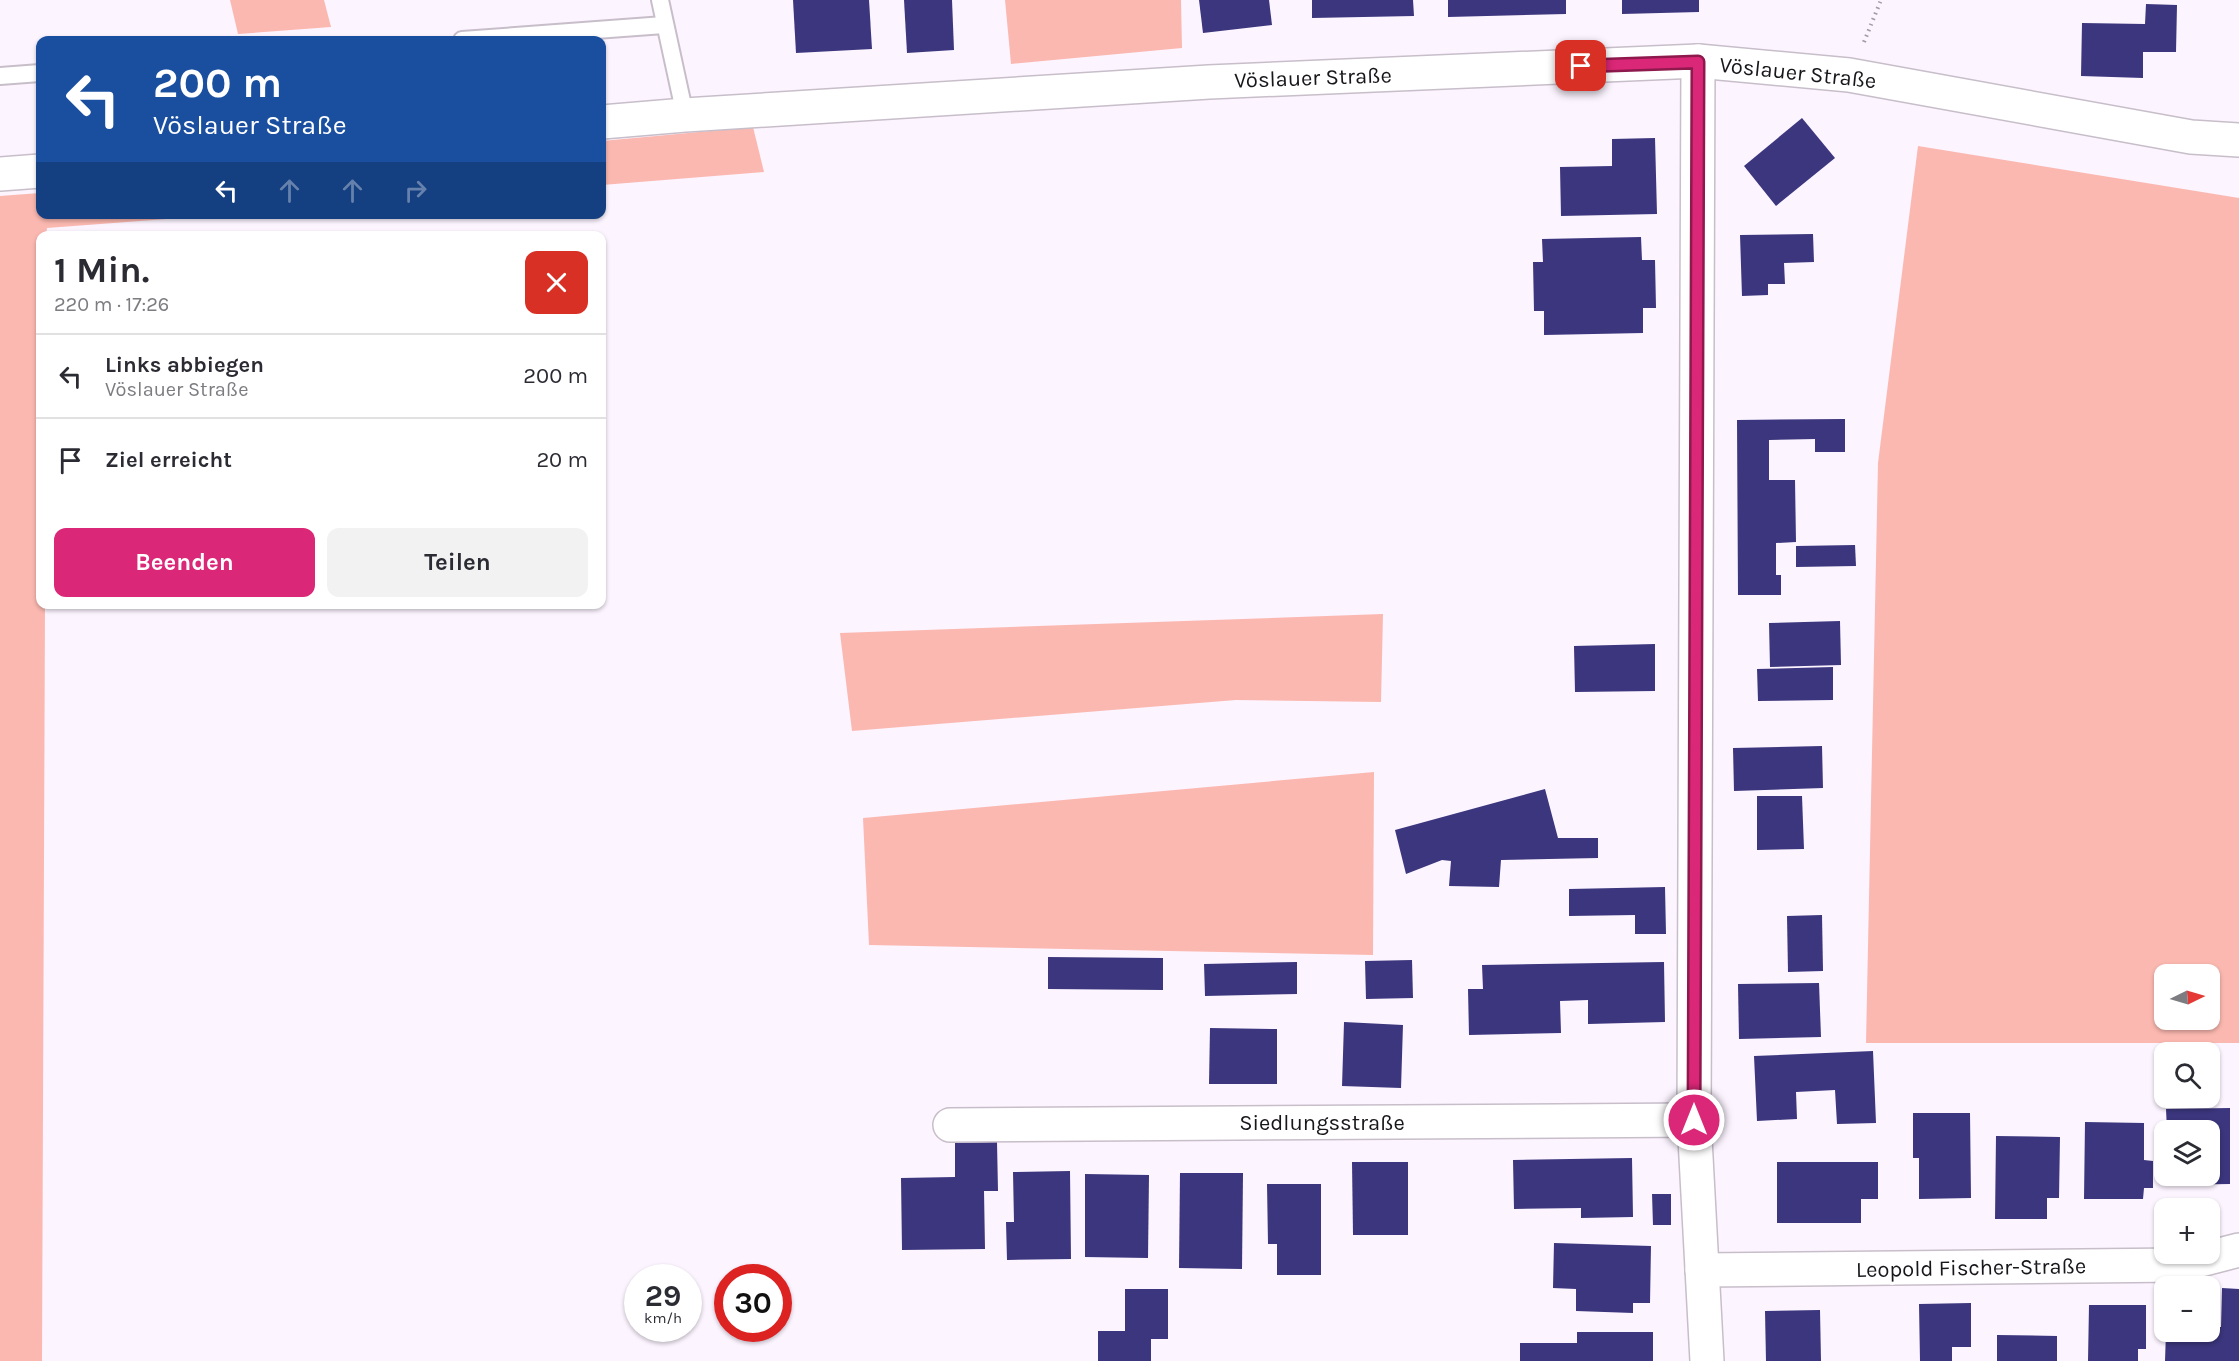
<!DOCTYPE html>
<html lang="de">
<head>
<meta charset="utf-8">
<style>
  :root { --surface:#fff; --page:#f2f2f3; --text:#2b2b33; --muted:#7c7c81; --line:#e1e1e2; --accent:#db2777 }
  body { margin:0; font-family:Karla,sans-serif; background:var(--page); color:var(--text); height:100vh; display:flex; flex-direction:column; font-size:22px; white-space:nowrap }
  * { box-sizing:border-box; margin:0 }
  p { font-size:20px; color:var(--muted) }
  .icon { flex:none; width:33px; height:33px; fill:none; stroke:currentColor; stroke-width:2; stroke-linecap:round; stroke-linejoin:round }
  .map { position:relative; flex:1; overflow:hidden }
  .side { position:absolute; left:36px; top:231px; width:570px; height:378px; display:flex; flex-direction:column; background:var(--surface); border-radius:12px; box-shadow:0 2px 4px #0004 }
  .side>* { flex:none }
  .top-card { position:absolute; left:36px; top:36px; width:570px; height:183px; border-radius:12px; box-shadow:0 2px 4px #0004; background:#1a4fa0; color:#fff; overflow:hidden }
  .needle { width:39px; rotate:85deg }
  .buttons { position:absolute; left:2154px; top:964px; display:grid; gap:12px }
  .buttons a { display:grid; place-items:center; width:66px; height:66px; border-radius:12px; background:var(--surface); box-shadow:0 2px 4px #0004; font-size:30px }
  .speed { position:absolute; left:624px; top:1264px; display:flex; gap:12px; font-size:30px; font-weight:700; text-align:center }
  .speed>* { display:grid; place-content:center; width:78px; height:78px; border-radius:50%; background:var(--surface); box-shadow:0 2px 4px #0004; line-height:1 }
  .speed small { font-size:15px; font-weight:400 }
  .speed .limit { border:9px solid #d22; background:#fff; color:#111 }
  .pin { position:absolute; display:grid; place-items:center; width:51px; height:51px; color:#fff; margin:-26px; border-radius:12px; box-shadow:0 3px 9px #0006 }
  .me { position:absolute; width:66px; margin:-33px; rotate:0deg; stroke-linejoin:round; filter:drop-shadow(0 0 4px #0008) }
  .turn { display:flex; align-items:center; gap:21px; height:126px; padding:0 18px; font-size:27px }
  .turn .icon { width:78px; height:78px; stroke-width:2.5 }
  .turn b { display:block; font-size:42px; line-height:51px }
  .lanes { display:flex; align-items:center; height:57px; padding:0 18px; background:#0003; justify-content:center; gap:30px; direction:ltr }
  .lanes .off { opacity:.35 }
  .round { display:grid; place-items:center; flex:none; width:63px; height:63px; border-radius:12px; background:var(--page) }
  .headline { display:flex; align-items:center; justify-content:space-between; height:102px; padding:0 18px }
  h1 { font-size:36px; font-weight:700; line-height:45px }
  .action { display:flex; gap:12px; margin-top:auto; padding:12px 18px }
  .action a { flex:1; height:69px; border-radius:12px; background:var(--accent); color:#fff; font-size:24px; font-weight:700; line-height:69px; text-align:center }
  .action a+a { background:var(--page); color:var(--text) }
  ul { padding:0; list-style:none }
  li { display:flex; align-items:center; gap:18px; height:84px; padding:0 18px; border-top:2px solid var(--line) }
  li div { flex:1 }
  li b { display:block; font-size:22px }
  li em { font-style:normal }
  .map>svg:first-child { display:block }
  .green { fill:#fbb8b0; fill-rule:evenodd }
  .building { fill:#3b367d }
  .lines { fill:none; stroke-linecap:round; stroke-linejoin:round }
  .service-casing { stroke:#c7beca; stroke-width:20 }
  .minor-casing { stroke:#c7beca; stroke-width:36 }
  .path { stroke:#a19ba3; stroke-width:4; stroke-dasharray:1.5 4.5; stroke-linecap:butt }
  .service { stroke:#fff; stroke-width:16 }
  .minor { stroke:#fff; stroke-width:33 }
  .route-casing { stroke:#8e194d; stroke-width:15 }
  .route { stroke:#db2777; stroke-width:10 }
  .labels { text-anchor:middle; stroke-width:6; stroke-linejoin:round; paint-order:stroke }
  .street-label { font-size:22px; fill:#19161b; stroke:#fff }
</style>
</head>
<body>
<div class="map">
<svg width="2239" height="1361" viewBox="0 0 2239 1361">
  <rect width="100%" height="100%" fill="#fcf4ff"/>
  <g class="green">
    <path d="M230,0H324L331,27L238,34Z"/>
    <path d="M1005,0H1181L1182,48L1011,64Z"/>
    <path d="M753,127L764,172L602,185V141Z"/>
    <path d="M1918,146L2239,198V1043H1866L1878,463ZM2164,975H2210V1020H2164Z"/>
    <path d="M40,193V214L220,215L47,228L46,235L40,236V604L45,605L42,1361H0V196Z"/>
    <path d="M1383,614L1381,702L1236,700L852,731L840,633Z"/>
    <path d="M1374,772L1373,955L869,945L863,818Z"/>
  </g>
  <g class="building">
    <path d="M793,0H869L872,49L796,53Z"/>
    <path d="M904,0H952L954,50L907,53Z"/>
    <path d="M1199,0H1269L1272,25L1203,33Z"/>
    <path d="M1312,0H1413L1414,16L1312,18Z"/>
    <path d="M1448,0H1566V14L1448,17Z"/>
    <path d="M1622,0H1699V12L1622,14Z"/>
    <path d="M2146,4L2177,5L2176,52H2143V78L2081,76L2082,23L2145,24Z"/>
    <path d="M1802,118L1835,158L1776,206L1744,166Z"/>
    <path d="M1655,138L1657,214L1561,216L1560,167L1612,166V139Z"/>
    <path d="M1813,234L1814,262L1784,263L1785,284H1768V295L1742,296L1740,235Z"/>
    <path d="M1641,237L1642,260H1655L1656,308H1643V333L1544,335V311H1534L1533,262H1543L1542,239Z"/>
    <path d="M1845,419V452H1815V439L1769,440V480H1795L1796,542L1776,543V575H1781V595H1738L1737,420Z"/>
    <path d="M1855,545L1856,566L1796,567V546Z"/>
    <path d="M1840,621L1841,665L1770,667L1769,623Z"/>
    <path d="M1655,644V691L1575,692L1574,646Z"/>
    <path d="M1833,667V700L1758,701L1757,669Z"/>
    <path d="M1822,746L1823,788L1734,791L1733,748Z"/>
    <path d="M1545,789L1558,838H1598V858L1501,860L1499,887L1449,886L1451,861L1442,860L1406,874L1395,830Z"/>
    <path d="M1757,796H1802L1804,849L1757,850Z"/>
    <path d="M1665,887L1666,934H1635V915L1569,916V889Z"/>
    <path d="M1822,915L1823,971L1788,972L1787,916Z"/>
    <path d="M1048,957L1163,958V990L1048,989Z"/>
    <path d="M1412,960L1413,998L1366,999L1365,961Z"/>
    <path d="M1297,962V994L1205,996L1204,964Z"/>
    <path d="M1664,962L1665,1022L1588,1024V1000L1560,1001L1561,1033L1469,1035L1468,989H1483L1482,965Z"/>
    <path d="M1819,983L1821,1037L1739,1039L1738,984Z"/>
    <path d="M1344,1022L1403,1025L1401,1088L1342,1086Z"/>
    <path d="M1210,1028L1277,1029V1084H1209Z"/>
    <path d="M1873,1051L1876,1123L1837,1124L1835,1090L1796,1092L1797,1119L1757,1121L1754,1056Z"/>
    <path d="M2230,1108V1184L2167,1185V1176H2210V1131H2167L2166,1109Z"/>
    <path d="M1913,1113H1970L1971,1198L1919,1199V1158H1913Z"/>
    <path d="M2085,1122L2144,1123V1160L2153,1161V1188H2144L2143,1199H2084Z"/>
    <path d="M1996,1136L2060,1137L2059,1198H2047V1219H1995Z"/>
    <path d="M997,1142L998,1191H984L985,1249L902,1250L901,1178L955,1177V1143Z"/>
    <path d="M1632,1158L1633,1217L1581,1218V1208L1514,1209L1513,1160Z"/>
    <path d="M1352,1162H1408V1235H1353Z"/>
    <path d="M1777,1162H1878V1199H1861V1223H1777Z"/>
    <path d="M1070,1171L1071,1259L1007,1260L1006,1222H1014L1013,1172Z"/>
    <path d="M1180,1173H1243L1242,1269L1179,1268Z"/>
    <path d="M1085,1174L1149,1175L1148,1258L1085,1257Z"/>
    <path d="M1267,1184H1321V1275H1277V1244H1268Z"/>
    <path d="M1652,1194H1671V1225H1653Z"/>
    <path d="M1554,1243L1651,1246L1650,1303H1633V1313L1576,1311V1289L1553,1288Z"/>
    <path d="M2222,1288L2239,1289V1361H2165L2166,1332H2210V1326L2221,1327Z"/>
    <path d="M1125,1289H1168V1339H1151V1361H1098V1331H1125Z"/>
    <path d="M1971,1303V1347H1952V1361H1920L1919,1304Z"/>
    <path d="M2089,1305H2146V1349H2138V1361H2088Z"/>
    <path d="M1820,1310L1821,1361H1766L1765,1311Z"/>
    <path d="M1577,1332H1653V1361H1520V1343H1577Z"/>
    <path d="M1997,1335L2057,1336V1361H1997Z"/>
  </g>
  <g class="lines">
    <defs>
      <g id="service">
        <path d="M660,0L685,115"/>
        <path d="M462,40L664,25"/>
        <path d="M0,76L40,73"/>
      </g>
      <g id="minor">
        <path d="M1698,61L1694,1120L1707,1361"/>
        <path d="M602,122L685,115L1209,82L1698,61L1849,75L2191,137L2239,140"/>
        <path d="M0,174L40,171"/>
        <path d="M950,1125L1694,1120"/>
        <path d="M1702,1270L2181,1265L2239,1250"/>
      </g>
    </defs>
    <use href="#service" class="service-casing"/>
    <use href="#minor" class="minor-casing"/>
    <path class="path" d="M1864,42L1881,0"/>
    <use href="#service" class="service"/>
    <use href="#minor" class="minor"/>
  </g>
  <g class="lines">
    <defs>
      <path id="route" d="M1581,66L1698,62L1694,1120"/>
    </defs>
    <use href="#route" class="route-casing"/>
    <use href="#route" class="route"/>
  </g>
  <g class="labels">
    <g class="street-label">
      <text transform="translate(1798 72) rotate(6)" y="8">Vöslauer Straße</text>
      <text transform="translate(1313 77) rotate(-2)" y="8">Vöslauer Straße</text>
      <text x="1322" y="1130">Siedlungsstraße</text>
      <text transform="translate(1971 1267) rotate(-1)" y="8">Leopold Fischer-Straße</text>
    </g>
  </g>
</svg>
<div class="buttons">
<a><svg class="needle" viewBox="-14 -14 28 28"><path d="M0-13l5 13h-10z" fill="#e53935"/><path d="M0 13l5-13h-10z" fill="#7c7c81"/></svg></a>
<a><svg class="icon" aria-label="search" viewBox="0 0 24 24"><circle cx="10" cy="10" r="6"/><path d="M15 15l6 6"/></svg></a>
<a><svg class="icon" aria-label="layers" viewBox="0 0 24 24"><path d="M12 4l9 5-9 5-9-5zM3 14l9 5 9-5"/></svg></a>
<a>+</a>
<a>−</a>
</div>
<div class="speed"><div>29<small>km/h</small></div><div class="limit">30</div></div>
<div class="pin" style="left:1581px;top:66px;background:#d93025"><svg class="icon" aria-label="arrive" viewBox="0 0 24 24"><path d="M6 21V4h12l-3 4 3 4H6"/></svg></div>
<svg class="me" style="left:1694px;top:1120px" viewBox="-20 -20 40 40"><circle r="17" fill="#db2777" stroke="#fff" stroke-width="3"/><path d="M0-11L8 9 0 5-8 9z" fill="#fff"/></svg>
<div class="top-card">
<div class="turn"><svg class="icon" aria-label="left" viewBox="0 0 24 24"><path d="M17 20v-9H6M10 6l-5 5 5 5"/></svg><div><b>200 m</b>Vöslauer Straße</div></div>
<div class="lanes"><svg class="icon" aria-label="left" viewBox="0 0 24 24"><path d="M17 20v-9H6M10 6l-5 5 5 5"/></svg><svg class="icon off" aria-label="ahead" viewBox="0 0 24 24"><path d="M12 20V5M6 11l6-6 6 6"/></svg><svg class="icon off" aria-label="ahead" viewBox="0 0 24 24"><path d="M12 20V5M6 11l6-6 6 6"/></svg><svg class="icon off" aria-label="right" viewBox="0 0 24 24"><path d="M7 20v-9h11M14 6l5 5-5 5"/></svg></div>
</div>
<section class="side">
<div class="headline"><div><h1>1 Min.</h1><p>220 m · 17:26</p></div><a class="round" style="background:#d93025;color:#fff"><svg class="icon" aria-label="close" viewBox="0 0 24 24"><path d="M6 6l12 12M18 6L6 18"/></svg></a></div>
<ul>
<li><svg class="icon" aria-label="left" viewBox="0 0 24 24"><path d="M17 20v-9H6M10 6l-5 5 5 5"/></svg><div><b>Links abbiegen</b><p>Vöslauer Straße</p></div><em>200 m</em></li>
<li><svg class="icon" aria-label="arrive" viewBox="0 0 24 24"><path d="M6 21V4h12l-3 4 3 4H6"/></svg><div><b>Ziel erreicht</b></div><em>20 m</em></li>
</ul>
<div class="action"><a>Beenden</a><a>Teilen</a></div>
</section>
</div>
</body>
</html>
